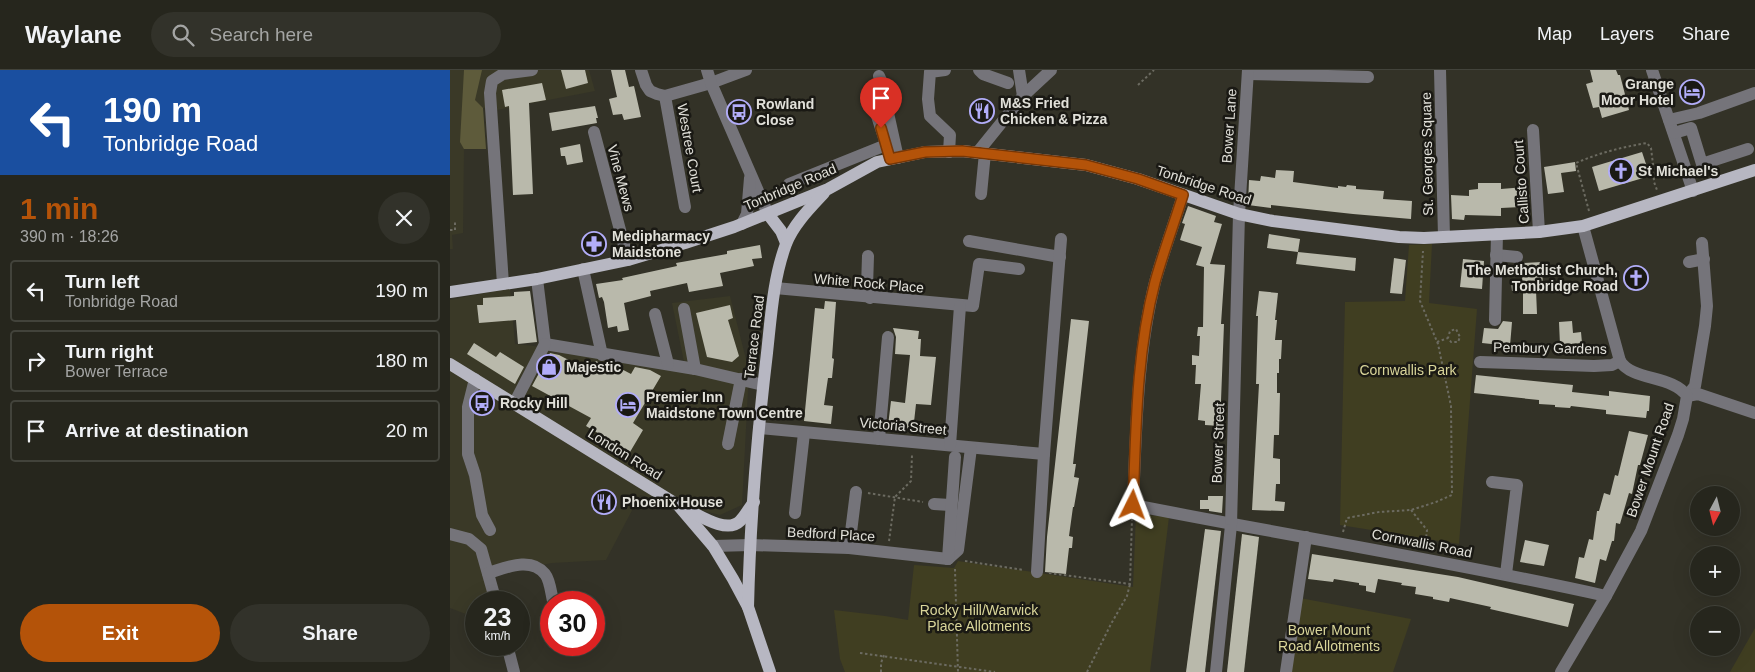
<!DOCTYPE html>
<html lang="en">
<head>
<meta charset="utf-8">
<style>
  :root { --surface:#26261d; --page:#32322a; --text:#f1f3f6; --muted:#a4a5a4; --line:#42433b; --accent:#b45309 }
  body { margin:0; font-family:Arial,sans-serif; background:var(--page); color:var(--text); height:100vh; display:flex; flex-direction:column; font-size:19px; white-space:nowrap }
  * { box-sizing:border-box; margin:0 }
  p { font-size:16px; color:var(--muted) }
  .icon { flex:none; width:28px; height:28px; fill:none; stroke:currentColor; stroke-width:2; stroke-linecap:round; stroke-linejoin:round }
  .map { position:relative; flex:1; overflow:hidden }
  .drawer { display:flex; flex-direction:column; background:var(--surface); width:450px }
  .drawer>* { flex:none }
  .top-card { background:#1a4fa0; color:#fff; overflow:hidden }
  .needle { width:32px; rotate:187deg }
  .buttons { position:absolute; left:1240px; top:416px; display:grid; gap:10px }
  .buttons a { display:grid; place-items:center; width:50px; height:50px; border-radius:50%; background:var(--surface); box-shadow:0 5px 20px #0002,0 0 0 1px var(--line); font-size:25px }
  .speed { position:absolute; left:15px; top:521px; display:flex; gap:10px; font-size:25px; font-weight:700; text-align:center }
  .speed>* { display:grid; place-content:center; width:65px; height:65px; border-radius:50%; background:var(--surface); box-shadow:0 5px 20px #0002,0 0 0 1px var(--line); line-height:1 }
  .speed small { font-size:12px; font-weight:400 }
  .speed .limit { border:8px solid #d22; background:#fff; color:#111 }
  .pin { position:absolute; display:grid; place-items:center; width:42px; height:42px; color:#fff; margin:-51px -21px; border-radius:50% 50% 50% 0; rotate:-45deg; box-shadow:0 0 5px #0007 }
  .pin .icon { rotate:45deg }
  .me { position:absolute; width:55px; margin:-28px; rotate:3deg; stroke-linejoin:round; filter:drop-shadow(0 0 4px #0008) }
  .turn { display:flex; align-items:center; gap:18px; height:105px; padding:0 20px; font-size:22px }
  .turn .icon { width:65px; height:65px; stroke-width:2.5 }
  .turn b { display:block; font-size:35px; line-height:42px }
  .round { display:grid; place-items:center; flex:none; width:52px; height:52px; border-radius:26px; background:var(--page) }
  .head { display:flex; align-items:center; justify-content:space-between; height:85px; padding:0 20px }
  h1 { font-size:30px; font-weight:700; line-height:38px; color:var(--accent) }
  .action { display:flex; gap:10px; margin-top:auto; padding:10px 20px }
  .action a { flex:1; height:58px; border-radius:30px; background:var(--accent); color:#fff; font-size:20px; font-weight:700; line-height:58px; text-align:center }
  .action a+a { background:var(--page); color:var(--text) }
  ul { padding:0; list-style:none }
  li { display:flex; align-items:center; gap:15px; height:62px; margin:0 10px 8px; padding:0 10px; border:2px solid var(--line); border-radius:5px }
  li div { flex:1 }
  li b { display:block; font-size:19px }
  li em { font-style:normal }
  header { display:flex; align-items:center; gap:30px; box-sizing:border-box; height:70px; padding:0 25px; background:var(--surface); border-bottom:1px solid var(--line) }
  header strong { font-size:24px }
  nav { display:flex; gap:28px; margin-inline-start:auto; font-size:18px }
  .search { width:350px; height:45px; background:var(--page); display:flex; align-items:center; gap:12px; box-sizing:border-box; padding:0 18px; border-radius:28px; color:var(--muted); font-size:19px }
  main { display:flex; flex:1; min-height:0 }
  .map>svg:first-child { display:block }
  .built { fill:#3a3927 }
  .green { fill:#403e21 }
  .forest { fill:#5e5b3b }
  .building { fill:#b9b9ab }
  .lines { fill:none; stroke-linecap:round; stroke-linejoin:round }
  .path { stroke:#6c6b61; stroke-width:2; stroke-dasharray:2.5 2.5; stroke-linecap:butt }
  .minor { stroke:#75747a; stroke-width:12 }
  .major { stroke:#b7b7c2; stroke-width:12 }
  .route-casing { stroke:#753606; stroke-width:12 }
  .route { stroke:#b45309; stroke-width:9 }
  .labels { text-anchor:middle; stroke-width:5; stroke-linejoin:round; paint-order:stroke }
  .poi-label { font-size:14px; font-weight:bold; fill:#e1e0d9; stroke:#1a1914; text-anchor:start }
  .street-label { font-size:14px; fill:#e1e0d9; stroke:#1a1914 }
  .park-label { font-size:14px; fill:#dad69a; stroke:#1a1914 }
</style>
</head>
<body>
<header>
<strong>Waylane</strong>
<div class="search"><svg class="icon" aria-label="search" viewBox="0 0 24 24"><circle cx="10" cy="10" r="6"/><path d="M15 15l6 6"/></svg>Search here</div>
<nav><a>Map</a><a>Layers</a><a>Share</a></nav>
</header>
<main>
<section class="drawer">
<div class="top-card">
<div class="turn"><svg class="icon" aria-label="left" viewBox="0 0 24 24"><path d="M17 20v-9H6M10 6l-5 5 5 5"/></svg><div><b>190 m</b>Tonbridge Road</div></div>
</div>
<div class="head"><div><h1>1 min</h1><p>390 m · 18:26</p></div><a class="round"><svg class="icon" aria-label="close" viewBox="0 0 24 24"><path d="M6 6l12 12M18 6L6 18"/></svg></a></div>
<ul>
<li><svg class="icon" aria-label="left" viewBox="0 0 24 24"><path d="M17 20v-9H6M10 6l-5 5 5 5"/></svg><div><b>Turn left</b><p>Tonbridge Road</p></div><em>190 m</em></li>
<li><svg class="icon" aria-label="right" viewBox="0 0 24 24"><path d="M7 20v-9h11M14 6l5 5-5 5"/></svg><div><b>Turn right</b><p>Bower Terrace</p></div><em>180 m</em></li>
<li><svg class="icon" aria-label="arrive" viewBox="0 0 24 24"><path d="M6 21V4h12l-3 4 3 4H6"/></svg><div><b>Arrive at destination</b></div><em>20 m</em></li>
</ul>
<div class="action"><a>Exit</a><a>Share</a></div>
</section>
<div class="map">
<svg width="1305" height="602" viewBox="0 0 1305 602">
  <rect width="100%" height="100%" fill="#333227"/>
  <g class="built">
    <path d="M0,0H139L145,21L47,40L33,38L36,79H14L13,163L2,165L3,179H0Z"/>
    <path d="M60,218L65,274L234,292L222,233L280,226L299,301L292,435L270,445L190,425L156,490L102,493L45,504L42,532H26V543L21,546L0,538V230Z"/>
  </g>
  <g class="green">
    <path d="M982,174L979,233L1027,239L1009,474L890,455L895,232L955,231L959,175Z"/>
    <path d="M686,444L719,447L700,602H395L390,589L384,540L435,546L458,550L464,495L504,498L508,491L683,517Z"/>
    <path d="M850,528L961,549L943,602H841Z"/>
    <path d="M1305,558V602H1280Z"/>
  </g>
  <path class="forest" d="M14,0H32L25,30L33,38L36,79H14L10,72Z"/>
  <g class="building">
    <path d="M111,0H135L138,13L116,19Z"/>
    <path d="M161,0H175L179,17L184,16L191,47L174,50L172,44L163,45L159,29L167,27Z"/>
    <path d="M1140,0H1166L1168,5H1170L1179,40L1152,48L1149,37L1143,38L1136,14L1143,12Z"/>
    <path d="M92,13L96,30L79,33L83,124L63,125L59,36L55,37L52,20Z"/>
    <path d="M145,36L148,48H146L147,53L102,61L99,43Z"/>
    <path d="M130,74L133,92L117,95L115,86H111L110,78Z"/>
    <path d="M1192,82L1200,106L1149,121L1142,97Z"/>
    <path d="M1125,92L1126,101L1111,103L1114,122L1098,124L1094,97Z"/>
    <path d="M826,100L844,101L843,112L888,118V116L896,117L897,115L906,116V119L934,121L933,129L962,131L961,149L903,144L821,135V138L798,135L799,110L810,111L811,106L825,108Z"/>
    <path d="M1028,113H1051V119L1075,117L1076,124L1079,123L1080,139L1071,140V137L1051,138V146L1015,145L1014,150L1002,149L1001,125L1019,126V120L1028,119Z"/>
    <path d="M738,136L766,146L764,152L772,154L760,194L775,195L771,254H774L770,356L755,355V351L748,350L751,314H745L746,295H742V285L749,286L750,266H747L748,257H753L754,197L746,195L752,177L730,170L735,154L732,153Z"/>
    <path d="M819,164L850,169L848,182L817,178Z"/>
    <path d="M310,175L312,188L302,189L304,196L270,203L273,216L239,222L237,213L200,221L201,226L174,233L179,260L168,262L167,256L158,258L154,232L152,227L149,228L146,214L173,210L172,208L227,196L226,193L277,184V181Z"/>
    <path d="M848,182L906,188L905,201L846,194Z"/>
    <path d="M944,188L956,190L952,224L940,223Z"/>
    <path d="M1013,189L1034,191L1032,219L1010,217Z"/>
    <path d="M1092,192L1093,220H1086L1087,244H1073V221H1062L1061,211H1072L1073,193Z"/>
    <path d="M80,221L87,272L68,274L66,250L29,253L27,235H33V228L64,226V222Z"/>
    <path d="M809,221L828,223L825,250H827L825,270H832L831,289H829V303H827V323H830L829,365H824L823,388L830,389V414H826L825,431L835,432L834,441L802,440L809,314H806L808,246H806Z"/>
    <path d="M375,231L386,232L382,288L384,289L382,308H378L374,335L383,336L381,354L354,351L365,238L374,239Z"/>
    <path d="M280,235L283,248L278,250L289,286L282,292L257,287L246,243Z"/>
    <path d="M621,249L639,251L623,394H626L624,407L629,408L624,437H623L619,466L623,467L622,478H619L616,504L595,502L597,467Z"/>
    <path d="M1053,251L1062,252L1060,276L1032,273L1034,258L1048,259Z"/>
    <path d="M1122,251L1123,263L1131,262L1132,273L1110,275L1109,252Z"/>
    <path d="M443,258L469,261L468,269H471L470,286L486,287L481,335L466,334L464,352L461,351L460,359L438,356L441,331L455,333L460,285L445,284L446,267Z"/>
    <path d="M24,273L46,287L50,282L74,297L65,314L17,284Z"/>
    <path d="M100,283L109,285L140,301L146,291L150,293H160L181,304L185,297L200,300L211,306L183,353L193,360L180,382L136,356L141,348L82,316Z"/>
    <path d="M1026,305L1123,315L1122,322L1159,326V321L1200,326L1199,341H1197L1196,348L1156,344V340L1121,336L1120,338L1105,337V335L1089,334V330L1024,323Z"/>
    <path d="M1179,361L1198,365L1190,395H1188L1182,424L1179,423L1170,454L1166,453L1164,471H1162L1156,491L1150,489L1145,513L1125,508L1129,487L1134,488L1139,469L1143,470L1147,441H1149L1154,423L1160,425L1165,405L1168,406Z"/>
    <path d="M758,426H773L772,443L759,441V439H750V430H758Z"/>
    <path d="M755,459L771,461L755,602H736Z"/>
    <path d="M792,464L809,467L794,602H777Z"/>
    <path d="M1075,470L1099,475L1094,496L1070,492Z"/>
    <path d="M862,484L1008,507L1124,534L1118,557L1040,539L1041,537L1000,528L999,532L983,529V527L965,524L966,517L951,515L952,513L928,509L925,523L916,521V516L909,515V513L884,509L883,512L858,509Z"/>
  </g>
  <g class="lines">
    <g class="path">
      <path d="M688,15L704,0"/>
      <path d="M1197,96L1203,94L1204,112L1207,120"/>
      <path d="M1139,141L1126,93C1149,83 1172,77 1197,73L1201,78L1203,94"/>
      <path d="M0,160H5V150"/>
      <path d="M987,272L998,268L1001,272H1008L1010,267L1006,259L1000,261L998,268"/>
      <path d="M418,423L473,432"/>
      <path d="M961,440L977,460L975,476"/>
      <path d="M893,462L897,448L929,442L961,440L986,432L1002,425L1001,336L988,274L970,231L973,181"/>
      <path d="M439,471L445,427L461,411L462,385"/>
      <path d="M515,491L574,500"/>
      <path d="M505,499L508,602"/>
      <path d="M599,503L680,514L682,448"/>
      <path d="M410,583L545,602"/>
      <path d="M431,602V593L434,585"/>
      <path d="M637,602L661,554L677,526L680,514"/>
    </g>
    <g class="minor">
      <path d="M191,0L196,15L200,21L207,24L215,26L261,13L296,0"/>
      <path d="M257,0L261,13L318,144"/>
      <path d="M495,0L480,2L478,29L480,46L500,65L499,82"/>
      <path d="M529,0L533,4L558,13"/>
      <path d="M569,0L573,26"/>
      <path d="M990,0L994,167"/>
      <path d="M1202,0L1243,121"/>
      <path d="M798,4L918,7"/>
      <path d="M429,6C434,18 443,30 438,43L448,88"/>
      <path d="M215,26L235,137"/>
      <path d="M427,46L438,80"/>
      <path d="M1219,50L1249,43L1305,23"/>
      <path d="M1083,60L1089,162"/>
      <path d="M144,62L178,190"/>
      <path d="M1224,63L1241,58L1252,94L1298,79"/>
      <path d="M527,83L573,26L601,0"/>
      <path d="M339,114L436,75"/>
      <path d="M531,124L535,83"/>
      <path d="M733,125C724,154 713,183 705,212C687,284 686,361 683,435C840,466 999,491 1156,526"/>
      <path d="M292,154L297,144L300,108"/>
      <path d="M519,171L610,187"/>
      <path d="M1046,185L1067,187"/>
      <path d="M418,186L417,217L420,228"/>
      <path d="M1239,192L1254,189"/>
      <path d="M133,199L152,285"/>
      <path d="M87,209L95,274L245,299L313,315"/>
      <path d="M53,214L40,23L42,11L53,4L82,0"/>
      <path d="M325,218L523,236L529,194L569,199"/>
      <path d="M234,239L245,299"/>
      <path d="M205,244L218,294"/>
      <path d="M1045,250L1047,164"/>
      <path d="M1030,292L1144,296L1162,295L1170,291"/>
      <path d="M25,309L18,337V384L25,405L32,445L40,460"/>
      <path d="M1237,326L1245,316L1255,256L1257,236L1252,173"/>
      <path d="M1237,326L1248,324L1305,343"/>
      <path d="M64,334L95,274"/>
      <path d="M309,358L594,384"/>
      <path d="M429,369L438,267"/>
      <path d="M278,374L291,309"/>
      <path d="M500,375L510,236"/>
      <path d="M1042,412L1067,415L1056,504"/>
      <path d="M484,434L500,435"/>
      <path d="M345,443L354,363"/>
      <path d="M0,464L19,469L31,479L46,532"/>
      <path d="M263,476L301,475L399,478L498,489"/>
      <path d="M399,478L406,422"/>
      <path d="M498,489L508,480L521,378"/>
      <path d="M498,489L505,387"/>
      <path d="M587,502L594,384L611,169"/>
      <path d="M38,503C55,498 81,486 95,504C100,510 101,523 103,531"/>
      <path d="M57,575L64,602"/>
      <path d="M766,602L781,455L789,144L798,0"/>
      <path d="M836,602L856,467"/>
      <path d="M1111,602L1156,526L1191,461L1228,365L1233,349L1237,326C1223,305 1182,311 1170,291L1133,156"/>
    </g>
    <g class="major">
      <path d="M318,144L331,161L336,173"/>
      <path d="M0,222L87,209L178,190L235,173L284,157L378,119L427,92L475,82L512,81L636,95L688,109L789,144L823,151L949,167L974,168L1089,162L1133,156L1305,100"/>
      <path d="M0,294L228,435L263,476L283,509L298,537L320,602"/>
      <path d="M232,437C246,443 276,465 290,451C295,446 299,438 304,432"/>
      <path d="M298,537C300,452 307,367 317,283C321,247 323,209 336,174C343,155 360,138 374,123"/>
    </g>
  </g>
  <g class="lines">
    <defs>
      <path id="route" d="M431,58L440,89L475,82L512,81L636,95L688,109L733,125C724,154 713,183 705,212C686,284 686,361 683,435"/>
    </defs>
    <use href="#route" class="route-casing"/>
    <use href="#route" class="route"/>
  </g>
  <defs>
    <symbol id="hotel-ring" viewBox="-11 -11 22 22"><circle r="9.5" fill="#1a1914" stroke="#b2adf9" stroke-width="1.5"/><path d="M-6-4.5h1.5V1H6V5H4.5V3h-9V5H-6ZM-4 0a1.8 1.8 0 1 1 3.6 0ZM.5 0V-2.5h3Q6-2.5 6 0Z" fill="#b2adf9"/></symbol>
    <symbol id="restaurant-ring" viewBox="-11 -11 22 22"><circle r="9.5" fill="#1a1914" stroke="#b2adf9" stroke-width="1.5"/><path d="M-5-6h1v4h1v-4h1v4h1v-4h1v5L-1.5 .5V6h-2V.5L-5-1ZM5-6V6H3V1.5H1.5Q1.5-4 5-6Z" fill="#b2adf9"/></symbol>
    <symbol id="bus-ring" viewBox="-11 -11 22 22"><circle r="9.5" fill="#1a1914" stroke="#b2adf9" stroke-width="1.5"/><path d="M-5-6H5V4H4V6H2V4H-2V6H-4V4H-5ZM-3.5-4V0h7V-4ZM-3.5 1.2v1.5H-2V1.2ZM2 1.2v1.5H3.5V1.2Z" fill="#b2adf9"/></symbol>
    <symbol id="church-ring" viewBox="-11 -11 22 22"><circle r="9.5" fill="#1a1914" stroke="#b2adf9" stroke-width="1.5"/><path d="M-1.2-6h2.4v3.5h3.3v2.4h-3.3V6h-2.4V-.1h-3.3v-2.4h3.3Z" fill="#b2adf9"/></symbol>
    <symbol id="pharmacy-ring" viewBox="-11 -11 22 22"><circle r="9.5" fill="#1a1914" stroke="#b2adf9" stroke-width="1.5"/><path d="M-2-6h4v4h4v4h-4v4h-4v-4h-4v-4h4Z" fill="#b2adf9"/></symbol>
    <symbol id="shop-ring" viewBox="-11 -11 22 22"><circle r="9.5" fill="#1a1914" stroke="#b2adf9" stroke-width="1.5"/><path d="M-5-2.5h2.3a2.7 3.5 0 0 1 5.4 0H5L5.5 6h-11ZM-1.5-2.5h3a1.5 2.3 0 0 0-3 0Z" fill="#b2adf9"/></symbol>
  </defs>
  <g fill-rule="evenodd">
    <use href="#hotel-ring" x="1228" y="8" width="28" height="28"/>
    <use href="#restaurant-ring" x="518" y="27" width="28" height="28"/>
    <use href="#bus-ring" x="275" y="28" width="28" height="28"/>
    <use href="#church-ring" x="1157" y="87" width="28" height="28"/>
    <use href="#pharmacy-ring" x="130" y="160" width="28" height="28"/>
    <use href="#church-ring" x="1172" y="194" width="28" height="28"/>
    <use href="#shop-ring" x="85" y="283" width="28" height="28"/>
    <use href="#bus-ring" x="18" y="319" width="28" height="28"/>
    <use href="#hotel-ring" x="164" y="321" width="28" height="28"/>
    <use href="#restaurant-ring" x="140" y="418" width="28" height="28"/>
  </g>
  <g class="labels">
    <g class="poi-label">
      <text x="1224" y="19" text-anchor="end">Grange<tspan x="1224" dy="16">Moor Hotel</tspan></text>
      <text x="550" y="38">M&amp;S Fried<tspan x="550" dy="16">Chicken &amp; Pizza</tspan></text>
      <text x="306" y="39">Rowland<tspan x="306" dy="16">Close</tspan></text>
      <text x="1188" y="106">St Michael's</text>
      <text x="162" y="171">Medipharmacy<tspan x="162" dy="16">Maidstone</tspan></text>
      <text x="1168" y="205" text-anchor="end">The Methodist Church,<tspan x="1168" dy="16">Tonbridge Road</tspan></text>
      <text x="116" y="302">Majestic</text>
      <text x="196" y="332">Premier Inn<tspan x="196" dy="16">Maidstone Town Centre</tspan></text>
      <text x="50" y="338">Rocky Hill</text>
      <text x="172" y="437">Phoenix House</text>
    </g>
    <g class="street-label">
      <text transform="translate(779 56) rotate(-86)" y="5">Bower Lane</text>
      <text transform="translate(240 78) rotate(80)" y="5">Westree Court</text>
      <text transform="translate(977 84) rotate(-91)" y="5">St. Georges Square</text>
      <text transform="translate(171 108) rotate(75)" y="5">Vine Mews</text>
      <text transform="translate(1071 112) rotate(-94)" y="5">Callisto Court</text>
      <text transform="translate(754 115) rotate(18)" y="5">Tonbridge Road</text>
      <text transform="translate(340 117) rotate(-23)" y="5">Tonbridge Road</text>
      <text transform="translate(419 213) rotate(5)" y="5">White Rock Place</text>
      <text transform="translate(304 267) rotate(-83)" y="5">Terrace Road</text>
      <text transform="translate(1100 278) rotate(1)" y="5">Pembury Gardens</text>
      <text transform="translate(453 356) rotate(5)" y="5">Victoria Street</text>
      <text transform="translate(768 373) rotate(-88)" y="5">Bower Street</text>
      <text transform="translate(175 384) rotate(32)" y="5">London Road</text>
      <text transform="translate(1200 390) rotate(-71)" y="5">Bower Mount Road</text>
      <text transform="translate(381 464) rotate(3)" y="5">Bedford Place</text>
      <text transform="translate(972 473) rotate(11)" y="5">Cornwallis Road</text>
    </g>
    <g class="park-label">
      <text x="958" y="305">Cornwallis Park</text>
      <text x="529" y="545">Rocky Hill/Warwick<tspan x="529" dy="16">Place Allotments</tspan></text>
      <text x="879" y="565">Bower Mount<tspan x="879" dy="16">Road Allotments</tspan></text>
    </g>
  </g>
</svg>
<div class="buttons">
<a><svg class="needle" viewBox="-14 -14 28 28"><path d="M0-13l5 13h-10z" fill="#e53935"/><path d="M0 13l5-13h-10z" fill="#a4a5a4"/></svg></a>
<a>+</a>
<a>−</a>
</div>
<div class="speed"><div>23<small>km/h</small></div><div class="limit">30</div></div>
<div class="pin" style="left:431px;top:58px;background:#d93025"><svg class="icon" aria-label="arrive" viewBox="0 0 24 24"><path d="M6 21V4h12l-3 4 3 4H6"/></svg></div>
<svg class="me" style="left:683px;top:435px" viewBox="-20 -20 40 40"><path d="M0-17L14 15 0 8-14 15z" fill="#b45309" stroke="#fff" stroke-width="4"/></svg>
</div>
</main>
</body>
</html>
